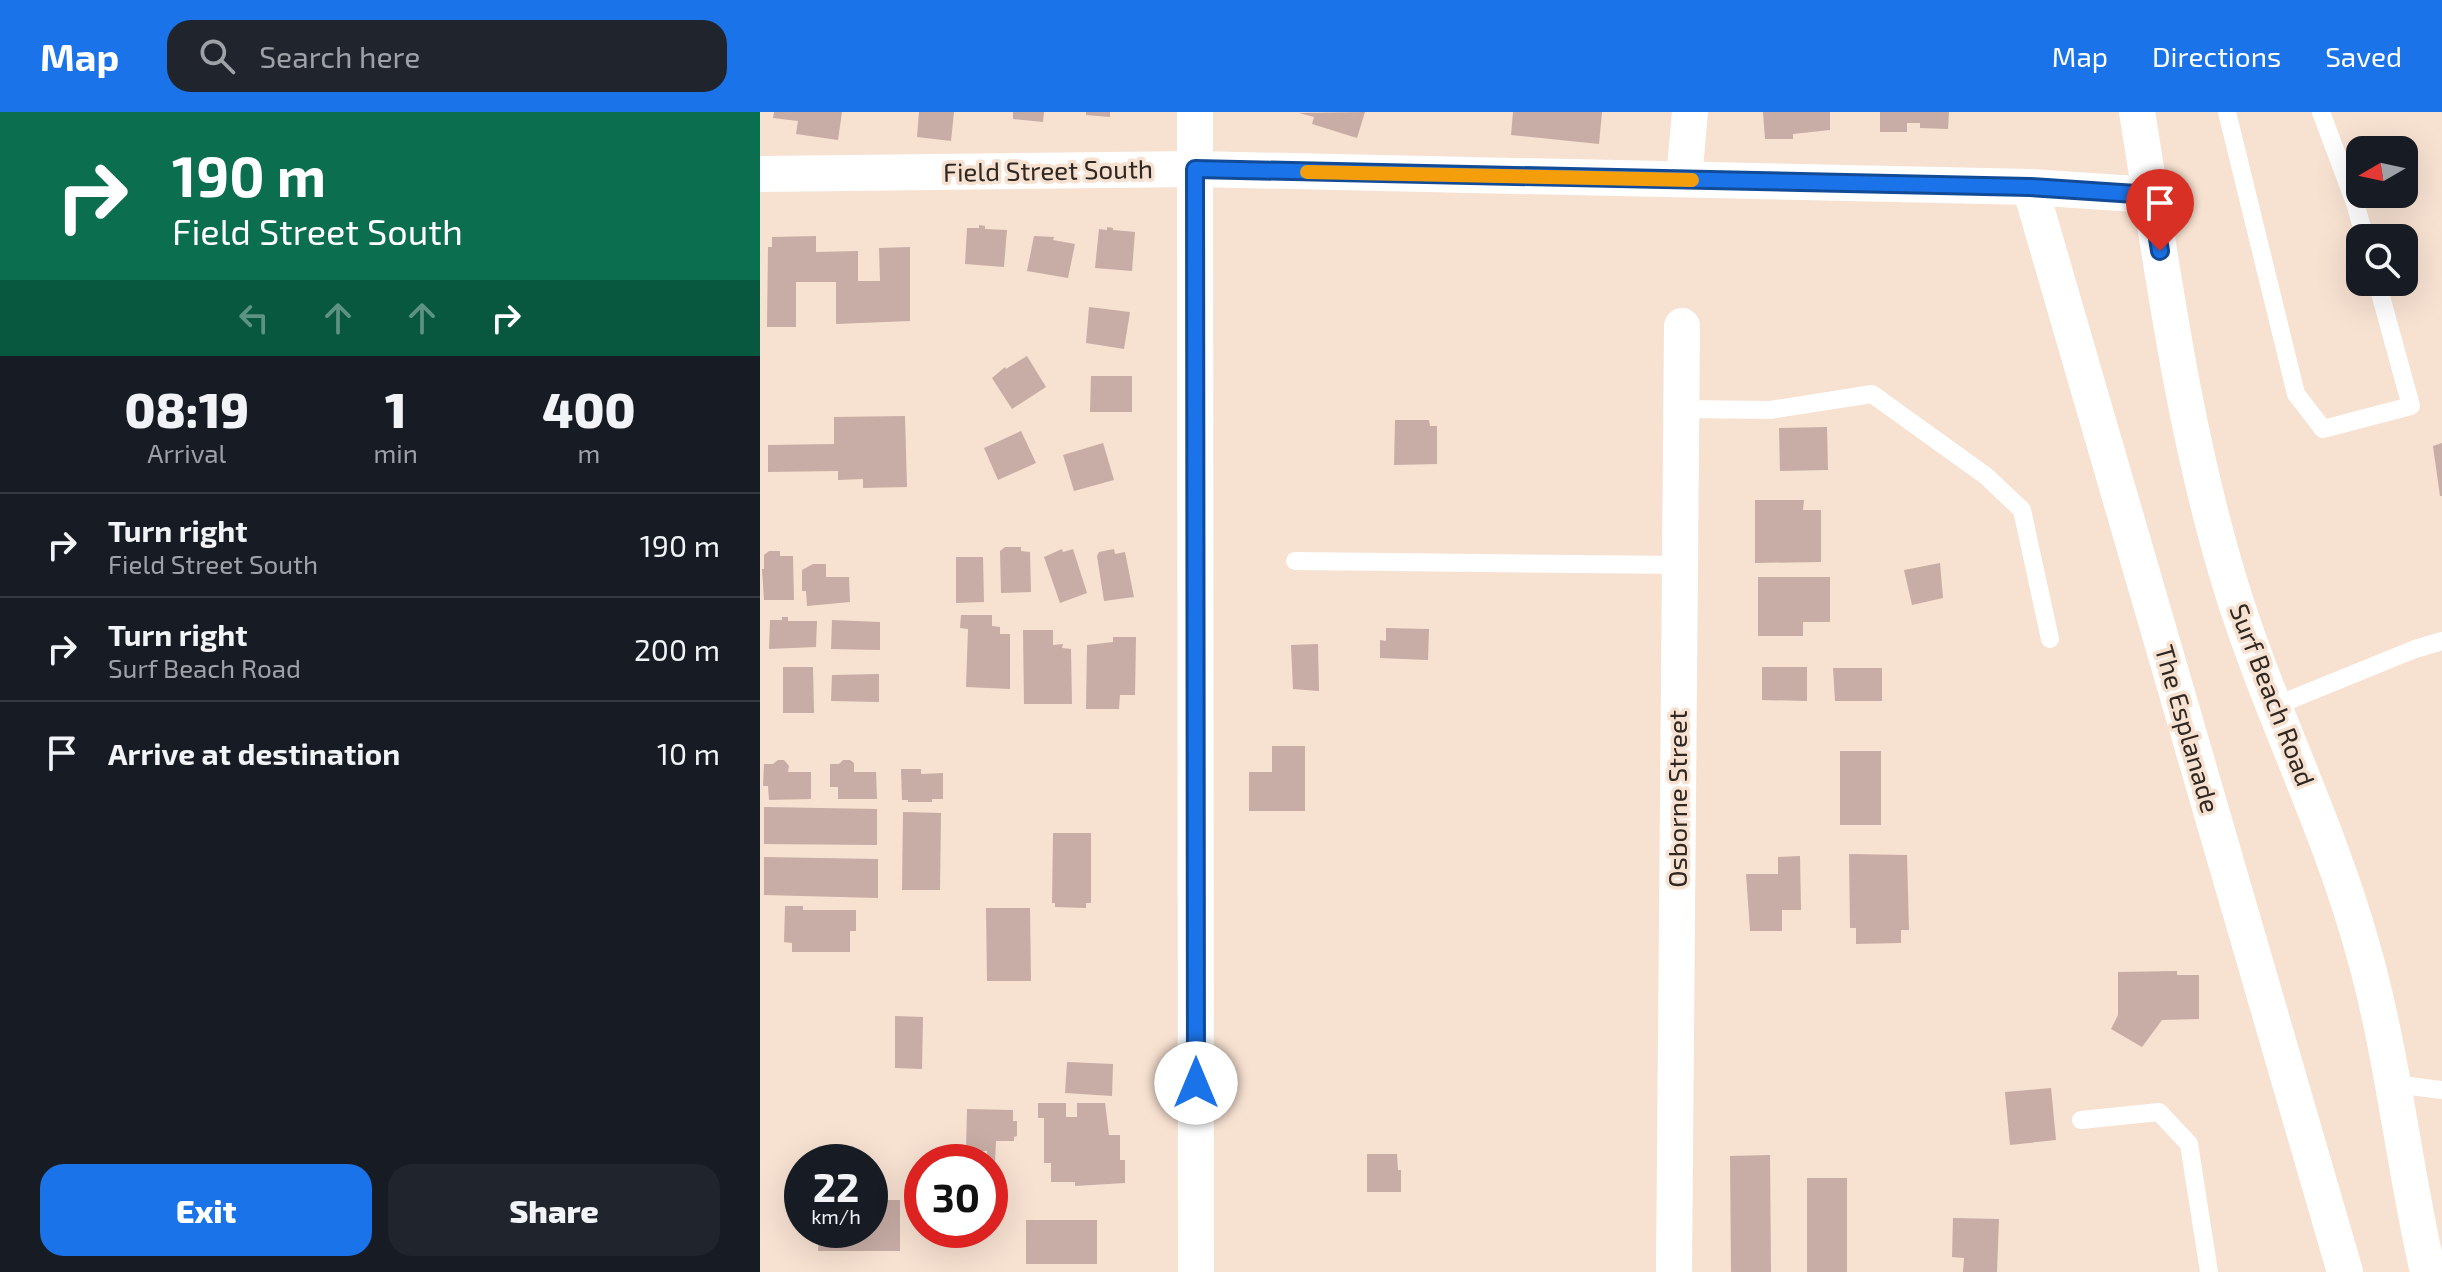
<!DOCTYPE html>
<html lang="en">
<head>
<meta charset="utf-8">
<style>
  :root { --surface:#171b24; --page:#20242c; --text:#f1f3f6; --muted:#9ea1a6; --line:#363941; --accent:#1a73e8 }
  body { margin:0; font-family:"Exo 2",sans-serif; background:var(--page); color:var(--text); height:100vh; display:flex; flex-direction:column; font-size:30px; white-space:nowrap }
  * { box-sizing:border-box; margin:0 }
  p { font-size:26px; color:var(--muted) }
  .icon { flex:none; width:44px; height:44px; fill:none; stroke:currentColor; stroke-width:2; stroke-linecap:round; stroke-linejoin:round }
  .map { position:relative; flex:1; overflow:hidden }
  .side { display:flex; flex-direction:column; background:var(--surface); width:760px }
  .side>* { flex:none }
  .guide { background:#0b6e4f; color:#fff; overflow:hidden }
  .needle { width:52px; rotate:261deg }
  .controls { position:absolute; left:1586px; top:24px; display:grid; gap:16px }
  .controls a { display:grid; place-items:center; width:72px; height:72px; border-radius:16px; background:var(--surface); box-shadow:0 8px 32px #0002; font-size:40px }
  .speed { position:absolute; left:24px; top:1032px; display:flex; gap:16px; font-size:40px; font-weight:700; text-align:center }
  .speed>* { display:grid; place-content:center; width:104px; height:104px; border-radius:50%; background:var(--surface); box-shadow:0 8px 32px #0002; line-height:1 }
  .speed small { font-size:20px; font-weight:400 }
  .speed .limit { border:12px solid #d22; background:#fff; color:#111 }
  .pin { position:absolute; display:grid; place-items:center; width:68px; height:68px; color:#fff; margin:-82px -34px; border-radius:50% 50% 50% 0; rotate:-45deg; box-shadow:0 0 8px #0007 }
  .pin .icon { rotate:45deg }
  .me { position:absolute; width:88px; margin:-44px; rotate:0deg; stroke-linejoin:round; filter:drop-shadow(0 0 6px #0008) }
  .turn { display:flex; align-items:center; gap:28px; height:168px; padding:0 40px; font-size:36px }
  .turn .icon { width:104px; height:104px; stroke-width:2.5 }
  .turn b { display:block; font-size:56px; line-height:68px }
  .lanes { display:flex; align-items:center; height:76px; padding:0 40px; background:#0003; justify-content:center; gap:40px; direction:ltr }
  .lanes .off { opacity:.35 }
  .eta { display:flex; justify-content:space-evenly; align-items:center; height:136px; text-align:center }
  .eta b { font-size:48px; font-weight:800; line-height:56px }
  .cta { display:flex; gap:16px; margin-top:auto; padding:16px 40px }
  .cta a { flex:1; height:92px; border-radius:24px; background:var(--accent); color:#fff; font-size:32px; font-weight:800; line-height:92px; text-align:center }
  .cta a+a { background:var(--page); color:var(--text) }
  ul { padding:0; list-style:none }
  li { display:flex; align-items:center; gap:24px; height:104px; padding:0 40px; border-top:2px solid var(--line) }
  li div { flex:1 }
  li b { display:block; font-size:30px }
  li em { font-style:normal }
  header { display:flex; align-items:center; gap:48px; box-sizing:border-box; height:112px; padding:0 40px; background:var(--accent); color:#fff }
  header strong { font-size:38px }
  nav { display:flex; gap:44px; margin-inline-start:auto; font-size:28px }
  .search { width:560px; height:72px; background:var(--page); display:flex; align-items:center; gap:20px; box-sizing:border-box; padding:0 28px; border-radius:24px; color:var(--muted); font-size:30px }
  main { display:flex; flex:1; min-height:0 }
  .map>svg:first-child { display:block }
  .building { fill:#c7ada5 }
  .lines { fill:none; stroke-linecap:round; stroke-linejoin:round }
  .service { stroke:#fff; stroke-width:18 }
  .minor { stroke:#fff; stroke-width:36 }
  .route-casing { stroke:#114b97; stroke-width:20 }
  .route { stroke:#1a73e8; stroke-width:14 }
  .slow { stroke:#f59e0b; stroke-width:14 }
  .labels { text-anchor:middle; stroke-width:7; stroke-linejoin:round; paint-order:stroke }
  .street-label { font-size:26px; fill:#2f2721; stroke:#f7e1d1 }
</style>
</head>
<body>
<header>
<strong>Map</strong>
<div class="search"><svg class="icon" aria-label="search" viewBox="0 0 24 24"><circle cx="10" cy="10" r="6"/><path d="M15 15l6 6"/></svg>Search here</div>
<nav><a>Map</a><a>Directions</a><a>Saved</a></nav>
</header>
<main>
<section class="side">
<div class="guide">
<div class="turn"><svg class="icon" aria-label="right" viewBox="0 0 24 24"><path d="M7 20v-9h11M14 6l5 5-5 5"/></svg><div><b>190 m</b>Field Street South</div></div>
<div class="lanes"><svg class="icon off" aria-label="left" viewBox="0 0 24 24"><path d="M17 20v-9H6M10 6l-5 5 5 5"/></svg><svg class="icon off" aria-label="ahead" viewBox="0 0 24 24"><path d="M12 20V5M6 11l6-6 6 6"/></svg><svg class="icon off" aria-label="ahead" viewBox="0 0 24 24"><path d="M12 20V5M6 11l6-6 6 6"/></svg><svg class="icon" aria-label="right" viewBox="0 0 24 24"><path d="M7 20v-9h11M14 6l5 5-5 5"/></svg></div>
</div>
<div class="eta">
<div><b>08:19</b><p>Arrival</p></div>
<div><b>1</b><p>min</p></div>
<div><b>400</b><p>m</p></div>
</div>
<ul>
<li><svg class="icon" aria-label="right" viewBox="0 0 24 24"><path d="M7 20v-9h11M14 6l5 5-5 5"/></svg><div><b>Turn right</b><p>Field Street South</p></div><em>190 m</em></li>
<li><svg class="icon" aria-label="right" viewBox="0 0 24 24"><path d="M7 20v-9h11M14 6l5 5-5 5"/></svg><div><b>Turn right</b><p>Surf Beach Road</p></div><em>200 m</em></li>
<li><svg class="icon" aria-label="arrive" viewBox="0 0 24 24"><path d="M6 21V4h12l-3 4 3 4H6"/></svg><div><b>Arrive at destination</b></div><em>10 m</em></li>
</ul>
<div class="cta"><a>Exit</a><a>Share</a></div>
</section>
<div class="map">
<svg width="1682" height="1160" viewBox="0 0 1682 1160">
  <rect width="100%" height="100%" fill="#f7e1d1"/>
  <g class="building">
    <path d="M14,0H82L78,28L36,22L38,9L13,6Z"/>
    <path d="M159,0H194L191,29L157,25Z"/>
    <path d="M253,0H284L283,10L253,7Z"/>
    <path d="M326,0H350V5L326,3Z"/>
    <path d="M605,0L597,26L552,12L554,5L539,1Z"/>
    <path d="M753,0H842L839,32L751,23Z"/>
    <path d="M1003,0H1070V18L1033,22V27H1005Z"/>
    <path d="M1120,0H1189L1188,17L1160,16V11H1147V20H1120Z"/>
    <path d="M219,113L225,114V117L247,118L244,155L205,152L207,116H219Z"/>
    <path d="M347,115L353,116V118L375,120L372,159L335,156L339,117L347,118Z"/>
    <path d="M56,124V140L98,139V169H120L119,136L150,135V209L76,212V170H36V215H7L8,135H12V125Z"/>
    <path d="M274,124L294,125L293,128L315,132L308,166L267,159Z"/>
    <path d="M329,195L370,200L364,237L326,231Z"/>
    <path d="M267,244L286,275L252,297L232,266L245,255L246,257Z"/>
    <path d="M331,264H372V300H330Z"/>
    <path d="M145,304L147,375L103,376V367L78,368V359L8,360V333L74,332V305Z"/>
    <path d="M635,308H669L670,314H677V352L634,353Z"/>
    <path d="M1067,315L1068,358L1020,359L1019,316Z"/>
    <path d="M261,319L276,351L238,368L224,336Z"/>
    <path d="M343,331L354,368L314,379L303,343Z"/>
    <path d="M1682,331V384H1680L1673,334Z"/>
    <path d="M995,388H1044L1043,398H1061V450L995,451Z"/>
    <path d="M245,435H261V439L270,440L271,480L241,481L240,439Z"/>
    <path d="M302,437L303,440L313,437L327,481L300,491L284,445Z"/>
    <path d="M354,437L355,442L365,440L374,485L344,489L337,444L339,440Z"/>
    <path d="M9,439H20V444H33L34,488H4L2,457H4V443Z"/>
    <path d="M196,445H223L224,490L196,491Z"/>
    <path d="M1180,451L1183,486L1152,493L1144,458Z"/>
    <path d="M53,452H66V465H89L90,490L47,494L46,479H42V458Z"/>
    <path d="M998,465H1070V510H1043V524H998Z"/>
    <path d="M201,503H232V514L240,515V522H250V577L206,575L208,517L200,516Z"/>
    <path d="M22,505H28V509H57L56,535L9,537L10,508H22Z"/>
    <path d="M72,508L120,510V538L71,537Z"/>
    <path d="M626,516L669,517L668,548L620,546V528L626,529Z"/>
    <path d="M263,518H293V533L303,532L302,536L311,537L312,592H264Z"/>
    <path d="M353,525H376L375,583H360L359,597H326L327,533L353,530Z"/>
    <path d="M558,532L559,579L533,577L531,533Z"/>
    <path d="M23,555H53L54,601H23Z"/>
    <path d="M1002,555H1047V589L1002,588Z"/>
    <path d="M1073,556H1122V589H1075Z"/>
    <path d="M119,562V590L71,589L72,563Z"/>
    <path d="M512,634H545V699H489V660H512Z"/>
    <rect x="1080" y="639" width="41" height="74"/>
    <path d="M18,648H24L29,654L28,660H51V687L9,688L8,674H3L4,652H13Z"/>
    <path d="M83,648H90L94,651V660H116L117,687H78V675H70V652H79Z"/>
    <path d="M141,657H161V662L183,661V687H172V690H148V688H142Z"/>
    <path d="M4,695L117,697V733L4,732Z"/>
    <path d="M143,700L181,701L180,778H142Z"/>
    <path d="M293,721H331V791H326V796L295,795V791H292Z"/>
    <path d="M1089,742L1147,743L1149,818H1141V831L1096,832V816H1090Z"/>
    <path d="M1040,744L1041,798H1022V819H990L986,762H1018V745Z"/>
    <path d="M4,745L118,747V786L4,783Z"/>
    <path d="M25,794H43V798H96V819H90V840H32V831L24,830Z"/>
    <path d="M226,796H270L271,869H227Z"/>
    <path d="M1417,859V863H1439V907L1402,908L1382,935L1351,917L1358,903V860Z"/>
    <path d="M135,904L163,905L162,957L135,956Z"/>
    <path d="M307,950L353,952L352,984L305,981Z"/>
    <path d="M1291,976L1296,1028L1250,1033L1245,980Z"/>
    <path d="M278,991H306V1005H317V991H345L349,1023H360V1048H365V1071L315,1074V1070H291V1051H284V1006H278Z"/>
    <path d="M207,997L253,998V1009H257V1024L254,1025V1029H236L235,1051L227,1050V1039H206Z"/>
    <path d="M607,1042H637L638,1058H641V1080H607Z"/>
    <path d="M1010,1043L1011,1160H971L970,1044Z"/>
    <rect x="1047" y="1066" width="40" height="94"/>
    <path d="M110,1088H140V1139H58L59,1118H110Z"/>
    <path d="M1193,1106L1239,1107L1237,1160H1203L1204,1146L1192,1145Z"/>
    <rect x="266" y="1108" width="71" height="44"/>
  </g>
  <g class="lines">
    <g class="service">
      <path d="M1467,0L1536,282L1563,317L1651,294L1617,170"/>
      <path d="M1561,0L1595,91L1605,126"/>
      <path d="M921,297L1010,298L1112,282L1226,364L1262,398L1290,527"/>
      <path d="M535,449L920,453"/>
      <path d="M1515,594L1655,537L1682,529"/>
      <path d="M1634,972L1682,978"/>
      <path d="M1321,1008L1399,1000L1429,1032L1449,1160"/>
    </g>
    <g class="minor">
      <path d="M435,0L436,1160"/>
      <path d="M1377,0C1402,153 1422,309 1466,458C1503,586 1566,705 1602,834C1633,941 1643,1052 1668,1160"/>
      <path d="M0,62L435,57L1270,75L1391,83"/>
      <path d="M924,67L930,0"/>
      <path d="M1270,75L1585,1160"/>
      <path d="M914,1160L922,214"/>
    </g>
  </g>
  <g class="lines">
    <defs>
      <path id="route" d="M436,971L435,57L1270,75L1391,83L1400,139"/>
    </defs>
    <use href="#route" class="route-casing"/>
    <use href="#route" class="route"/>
    <path class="slow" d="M547,60L932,68"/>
  </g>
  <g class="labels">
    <g class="street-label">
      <text transform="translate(288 59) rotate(-1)" y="9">Field Street South</text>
      <text transform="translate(1512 583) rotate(69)" y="9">Surf Beach Road</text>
      <text transform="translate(1427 617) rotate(74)" y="9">The Esplanade</text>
      <text transform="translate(918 687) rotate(-90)" y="9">Osborne Street</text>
    </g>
  </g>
</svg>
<div class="controls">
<a><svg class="needle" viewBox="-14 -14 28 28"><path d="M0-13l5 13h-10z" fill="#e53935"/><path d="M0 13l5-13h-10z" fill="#9ea1a6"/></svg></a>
<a><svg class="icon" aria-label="search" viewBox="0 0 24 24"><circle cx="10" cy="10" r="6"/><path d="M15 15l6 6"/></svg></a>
</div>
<div class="speed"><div>22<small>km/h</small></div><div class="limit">30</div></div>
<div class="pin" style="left:1400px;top:139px;background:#d93025"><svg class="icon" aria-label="arrive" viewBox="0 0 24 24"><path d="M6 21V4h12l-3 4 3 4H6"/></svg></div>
<svg class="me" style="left:436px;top:971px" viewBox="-20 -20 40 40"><circle r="19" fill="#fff"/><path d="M0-13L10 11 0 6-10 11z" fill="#1a73e8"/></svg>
</div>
</main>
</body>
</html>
